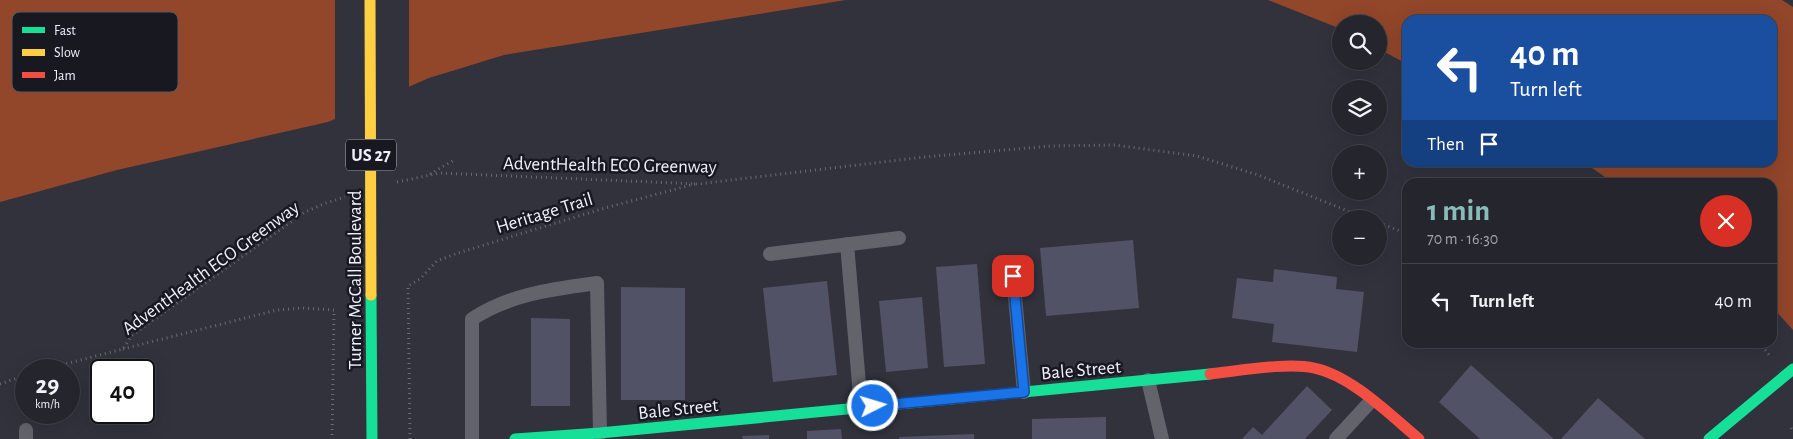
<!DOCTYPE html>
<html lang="en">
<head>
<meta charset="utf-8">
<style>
  :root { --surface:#25262d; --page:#313239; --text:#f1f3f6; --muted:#a3a5aa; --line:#424349; --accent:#8bbbb9 }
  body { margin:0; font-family:"Alegreya Sans",sans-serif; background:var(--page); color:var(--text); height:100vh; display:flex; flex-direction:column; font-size:19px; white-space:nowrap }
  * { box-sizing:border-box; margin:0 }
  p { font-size:16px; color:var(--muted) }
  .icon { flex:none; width:28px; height:28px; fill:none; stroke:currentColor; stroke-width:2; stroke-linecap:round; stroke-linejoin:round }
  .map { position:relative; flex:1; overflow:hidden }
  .drawer { position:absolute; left:1402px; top:178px; width:375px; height:170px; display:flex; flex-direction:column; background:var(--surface); border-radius:15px; box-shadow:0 5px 20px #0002,0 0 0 1px var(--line) }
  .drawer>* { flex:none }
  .guide { position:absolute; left:1402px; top:15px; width:375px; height:152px; border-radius:15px; box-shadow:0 5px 20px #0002,0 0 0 1px var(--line); background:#1a4fa0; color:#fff; overflow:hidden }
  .tools { position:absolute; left:1332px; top:15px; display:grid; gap:10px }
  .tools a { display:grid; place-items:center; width:55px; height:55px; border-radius:50%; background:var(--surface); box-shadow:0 5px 20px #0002,0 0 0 1px var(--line); font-size:25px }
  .speed { position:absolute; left:15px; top:359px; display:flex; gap:10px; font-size:25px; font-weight:700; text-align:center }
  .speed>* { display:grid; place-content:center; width:65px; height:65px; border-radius:50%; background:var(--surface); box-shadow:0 5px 20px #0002,0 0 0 1px var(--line); line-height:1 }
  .speed small { font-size:12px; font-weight:400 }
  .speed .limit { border:2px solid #111; border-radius:8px; background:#fff; color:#111 }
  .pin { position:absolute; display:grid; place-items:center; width:42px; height:42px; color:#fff; margin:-21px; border-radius:10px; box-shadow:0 2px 8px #0006 }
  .me { position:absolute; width:55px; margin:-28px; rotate:85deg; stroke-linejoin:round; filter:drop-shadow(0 0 4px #0008) }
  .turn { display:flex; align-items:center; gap:18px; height:105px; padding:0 25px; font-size:22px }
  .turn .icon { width:65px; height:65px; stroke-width:2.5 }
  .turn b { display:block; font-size:35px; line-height:42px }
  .then { display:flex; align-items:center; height:48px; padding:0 25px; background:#0003; gap:10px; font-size:19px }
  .round { display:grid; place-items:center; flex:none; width:52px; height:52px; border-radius:26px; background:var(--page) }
  .head { display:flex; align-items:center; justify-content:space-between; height:85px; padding:0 25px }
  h1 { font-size:30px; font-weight:700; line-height:38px; color:var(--accent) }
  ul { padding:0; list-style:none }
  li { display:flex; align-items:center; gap:15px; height:75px; padding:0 25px; border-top:1px solid var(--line) }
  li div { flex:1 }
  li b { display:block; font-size:19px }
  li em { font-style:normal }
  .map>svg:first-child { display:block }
  .water { fill:#92462a }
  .pier { fill:#31323c }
  .building { fill:#515265 }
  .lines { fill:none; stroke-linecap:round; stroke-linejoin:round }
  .path { stroke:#6b6c72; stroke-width:3; stroke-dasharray:1 4; stroke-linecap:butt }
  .lane { stroke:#62636b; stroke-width:14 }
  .fast { stroke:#16e098; stroke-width:11 }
  .slow { stroke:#ffcf43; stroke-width:11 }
  .jam { stroke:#f24e42; stroke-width:11 }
  .route-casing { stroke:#114b97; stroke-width:12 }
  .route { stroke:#1a73e8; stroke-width:9 }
  .labels { text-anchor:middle; stroke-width:5; stroke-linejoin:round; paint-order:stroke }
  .shield { fill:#171820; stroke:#aeb0ba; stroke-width:1 }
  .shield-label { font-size:18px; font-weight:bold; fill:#eef1fc }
  .street-label { font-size:19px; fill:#eef1fc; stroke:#171820 }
  .key { fill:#171820; stroke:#585962; stroke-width:1 }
  .key-label { font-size:14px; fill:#eef1fc }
</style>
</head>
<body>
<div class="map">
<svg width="1793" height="439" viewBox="0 0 1793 439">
  <rect width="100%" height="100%" fill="#31323c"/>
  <g class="water">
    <path d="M0,0H846L504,55L429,78L328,122L117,170L0,202Z"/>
    <path d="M1268,0H1782L1793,7V330L1773,308L1772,182H1612L1585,163L1772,162V20H1408L1407,64L1379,49V24H1341V29Z"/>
  </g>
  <path class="pier" d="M335,0H409V89L335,122Z"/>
  <g class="building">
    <path d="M1133,240L1139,308L1046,316L1040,248Z"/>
    <path d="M977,264L985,364L944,367L936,267Z"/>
    <path d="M1274,269L1337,277L1336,289L1364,292L1357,352L1272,342L1274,324L1232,318L1237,278L1273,282Z"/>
    <path d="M827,281L837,375L773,382L763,288Z"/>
    <path d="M621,287L685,288V400H621Z"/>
    <path d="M922,297L928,368L886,372L879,301Z"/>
    <path d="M531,318L570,319V406H531Z"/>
    <path d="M1471,365L1554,439H1480L1439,402Z"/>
    <path d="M1307,386L1332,410L1305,439H1242L1253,427L1262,435Z"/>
    <path d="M1598,398L1645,439H1561Z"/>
    <path d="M1106,417V439H1032V419Z"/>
    <path d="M841,429L842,439H807V431Z"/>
    <path d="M974,434V439H899V437Z"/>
    <path d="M769,435V439H743L742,436Z"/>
  </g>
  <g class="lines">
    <g class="path">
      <path d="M430,174L456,159"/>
      <path d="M397,182L440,173L698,184L924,157L1051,146L1115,145L1197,156L1258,175L1368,219"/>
      <path d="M1379,223L1408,234"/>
      <path d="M1759,342L1770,356"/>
      <path d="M123,349L277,310L303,308L334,310L332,439"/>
      <path d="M42,370L123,349L131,336L305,212L326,203L345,197"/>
      <path d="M0,384L26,375"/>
      <path d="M1791,428L1793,432"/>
      <path d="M410,439L408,286L420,279L437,261L458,253L605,208L695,184"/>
    </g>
    <g class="lane">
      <path d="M847,244L861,407"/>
      <path d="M770,254L899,238"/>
      <path d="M1013,276L1024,392"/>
      <path d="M1148,380L1162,439"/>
      <path d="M26,430V439"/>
      <path d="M472,439V319C510,294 553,289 597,283L600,433"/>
      <path d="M1336,439L1371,401"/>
    </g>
    <g class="fast">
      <path d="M371,295L372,439"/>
      <path d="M515,439L600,433L1210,374"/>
      <path d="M1709,439L1793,369"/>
    </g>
    <path class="slow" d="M370,0L371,295"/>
    <path class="jam" d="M1210,374C1238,371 1288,362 1314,368C1352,376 1390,415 1419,439"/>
  </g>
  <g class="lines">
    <defs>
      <path id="route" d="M873,406L1024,392L1013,276"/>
    </defs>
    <use href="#route" class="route-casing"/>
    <use href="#route" class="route"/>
  </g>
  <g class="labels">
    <rect class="shield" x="346" y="139.5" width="50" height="31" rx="4"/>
    <g class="shield-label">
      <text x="371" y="161">US 27</text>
    </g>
    <g class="street-label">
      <text transform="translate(610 164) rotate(1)" y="7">AdventHealth ECO Greenway</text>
      <text transform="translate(544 212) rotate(-17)" y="7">Heritage Trail</text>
      <text transform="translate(210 267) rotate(-36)" y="7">AdventHealth ECO Greenway</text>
      <text transform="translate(354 280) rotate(-90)" y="7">Turner McCall Boulevard</text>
      <text transform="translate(1081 369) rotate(-5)" y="7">Bale Street</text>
      <text transform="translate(678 408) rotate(-6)" y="7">Bale Street</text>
    </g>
  </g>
  <rect x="12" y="12" width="166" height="80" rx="8" class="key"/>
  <rect x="22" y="27" width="23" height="6" fill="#16e098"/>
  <rect x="22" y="49" width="23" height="7" fill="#ffcf43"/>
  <rect x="22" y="72" width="23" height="6" fill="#f24e42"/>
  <g class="key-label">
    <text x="54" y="35">Fast</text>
    <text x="54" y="57">Slow</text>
    <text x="54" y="80">Jam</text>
  </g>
</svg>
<div class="tools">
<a><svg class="icon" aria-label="search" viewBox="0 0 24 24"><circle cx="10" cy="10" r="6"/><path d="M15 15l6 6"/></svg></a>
<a><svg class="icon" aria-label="layers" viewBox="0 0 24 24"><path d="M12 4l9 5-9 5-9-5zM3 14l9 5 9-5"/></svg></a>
<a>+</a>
<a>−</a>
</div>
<div class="speed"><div>29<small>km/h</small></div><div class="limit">40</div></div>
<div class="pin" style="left:1013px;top:276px;background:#d93025"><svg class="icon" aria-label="arrive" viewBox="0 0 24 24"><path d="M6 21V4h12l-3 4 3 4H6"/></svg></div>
<svg class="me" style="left:873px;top:406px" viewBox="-20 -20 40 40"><circle r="17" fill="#1a73e8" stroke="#fff" stroke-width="3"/><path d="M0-11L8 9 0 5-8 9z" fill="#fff"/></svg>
<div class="guide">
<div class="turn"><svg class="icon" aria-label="left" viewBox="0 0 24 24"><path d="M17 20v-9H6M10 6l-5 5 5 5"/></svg><div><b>40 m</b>Turn left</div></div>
<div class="then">Then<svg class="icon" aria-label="arrive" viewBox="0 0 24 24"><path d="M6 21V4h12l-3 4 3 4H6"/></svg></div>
</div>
<section class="drawer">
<div class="head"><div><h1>1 min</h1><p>70 m · 16:30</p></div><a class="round" style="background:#d93025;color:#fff"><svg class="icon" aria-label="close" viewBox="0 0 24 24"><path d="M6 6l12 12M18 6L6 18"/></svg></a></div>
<ul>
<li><svg class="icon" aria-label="left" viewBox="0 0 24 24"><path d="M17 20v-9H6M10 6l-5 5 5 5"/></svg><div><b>Turn left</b></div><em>40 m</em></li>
</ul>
</section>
</div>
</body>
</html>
